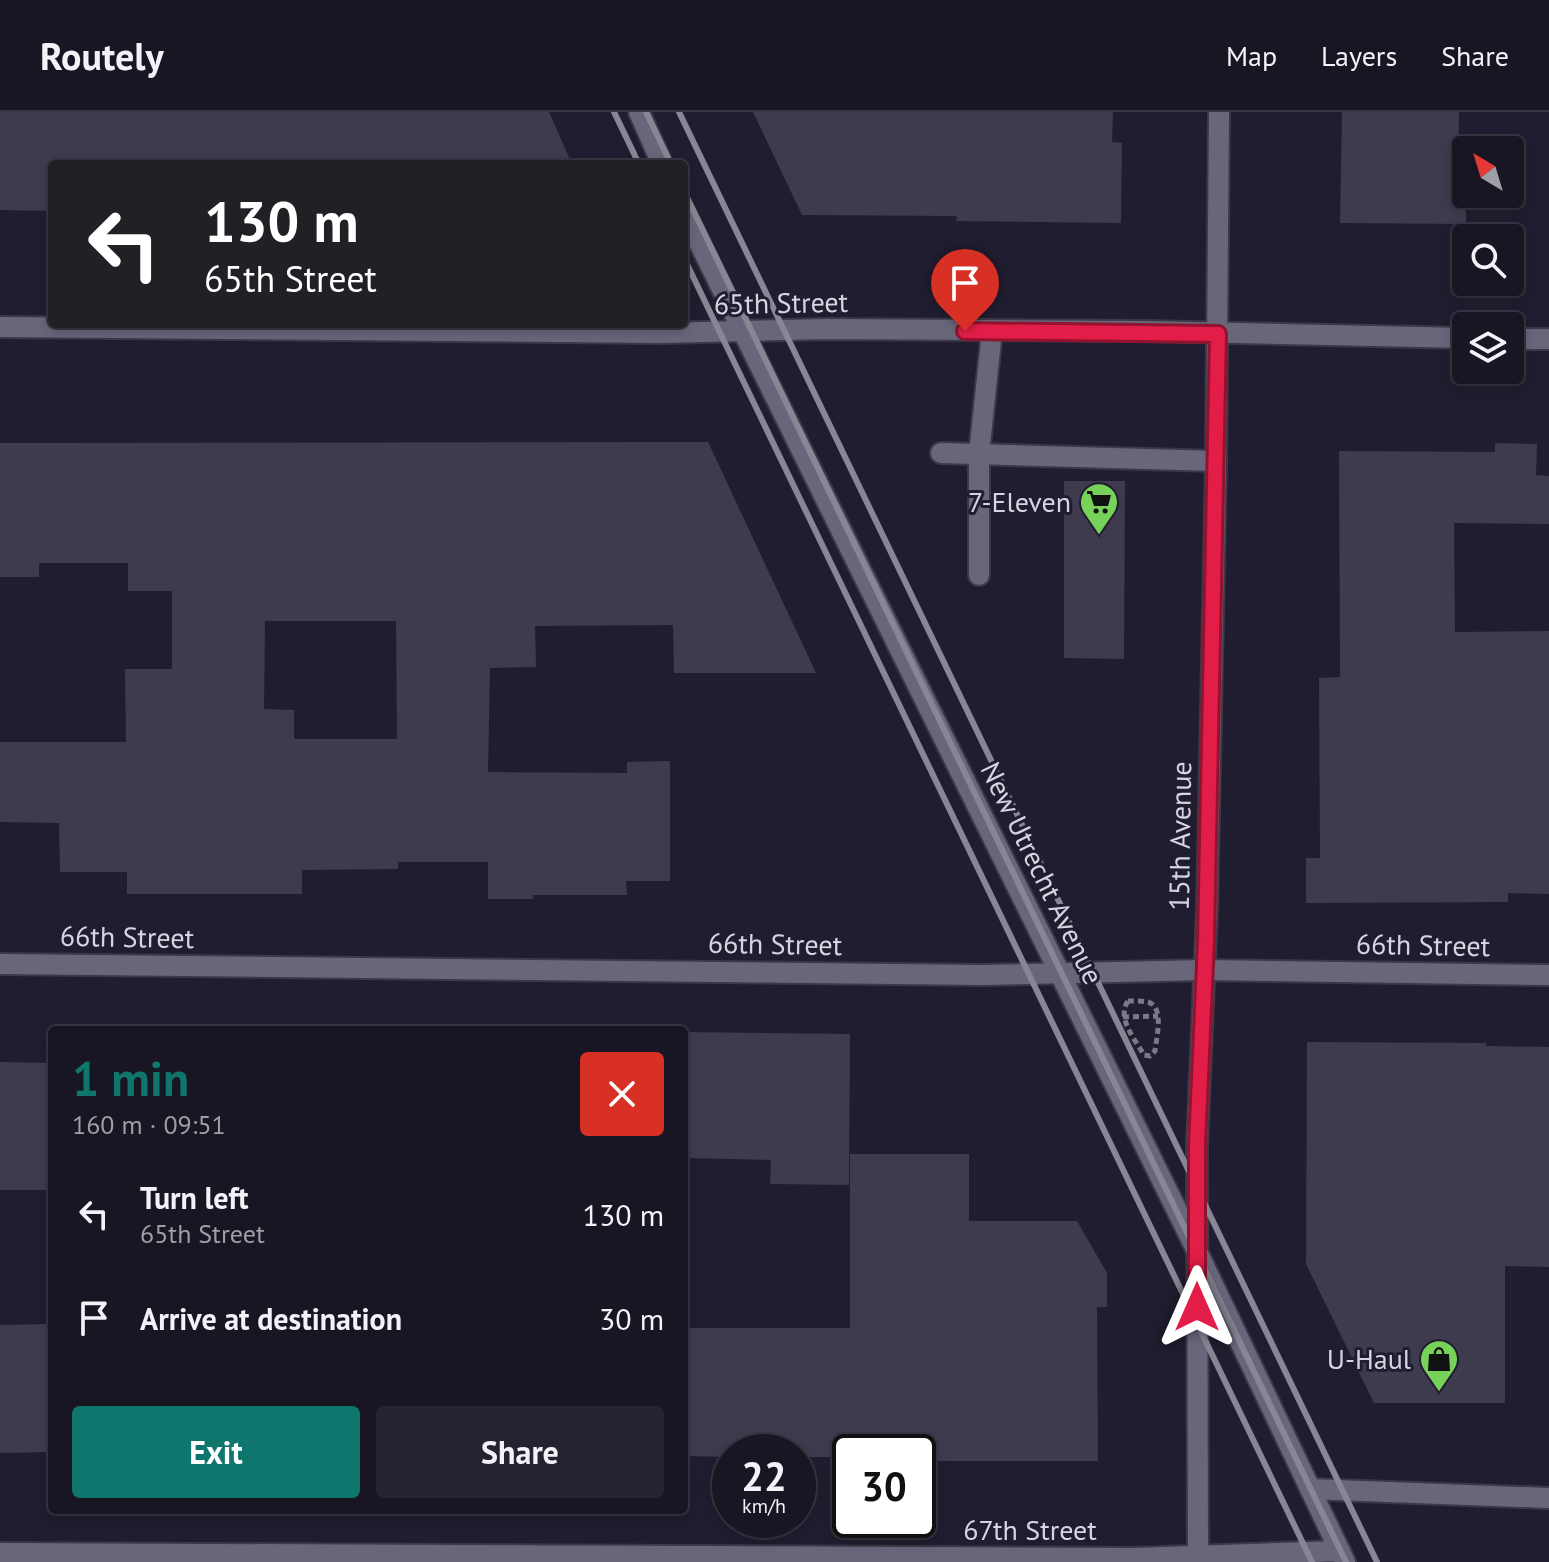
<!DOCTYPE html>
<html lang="en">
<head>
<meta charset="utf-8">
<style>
  :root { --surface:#191624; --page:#262331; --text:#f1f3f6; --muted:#9f9fa6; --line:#373541; --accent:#0f766e }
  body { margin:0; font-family:"PT Sans",sans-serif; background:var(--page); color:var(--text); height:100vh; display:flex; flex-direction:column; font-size:30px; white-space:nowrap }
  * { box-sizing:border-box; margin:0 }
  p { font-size:26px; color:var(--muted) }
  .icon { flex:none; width:44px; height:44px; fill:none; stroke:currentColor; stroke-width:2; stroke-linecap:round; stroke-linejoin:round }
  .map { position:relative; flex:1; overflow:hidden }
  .drawer { position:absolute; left:48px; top:914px; width:640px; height:488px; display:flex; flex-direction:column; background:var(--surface); border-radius:8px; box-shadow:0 4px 12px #0003,0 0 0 2px var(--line) }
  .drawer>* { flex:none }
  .top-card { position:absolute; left:48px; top:48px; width:640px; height:168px; border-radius:8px; box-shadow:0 4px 12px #0003,0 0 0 2px var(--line); background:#202124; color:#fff; overflow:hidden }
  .needle { width:52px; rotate:322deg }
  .fabs { position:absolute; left:1452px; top:24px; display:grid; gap:16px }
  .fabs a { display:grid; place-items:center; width:72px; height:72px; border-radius:8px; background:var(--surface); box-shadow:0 4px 12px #0003,0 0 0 2px var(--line); font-size:40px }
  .speed { position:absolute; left:712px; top:1322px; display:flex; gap:16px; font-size:40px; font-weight:700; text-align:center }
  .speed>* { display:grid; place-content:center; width:104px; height:104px; border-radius:50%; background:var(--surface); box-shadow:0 4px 12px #0003,0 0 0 2px var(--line); line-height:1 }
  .speed small { font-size:20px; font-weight:400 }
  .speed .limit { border:4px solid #111; border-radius:12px; background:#fff; color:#111 }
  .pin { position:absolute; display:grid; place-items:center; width:68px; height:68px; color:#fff; margin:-82px -34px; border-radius:50% 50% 50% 0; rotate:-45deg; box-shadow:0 0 8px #0007 }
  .pin .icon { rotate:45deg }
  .me { position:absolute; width:88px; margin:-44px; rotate:0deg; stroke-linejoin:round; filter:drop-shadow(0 0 6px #0008) }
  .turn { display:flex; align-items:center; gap:28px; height:168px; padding:0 24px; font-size:36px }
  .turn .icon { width:104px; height:104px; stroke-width:2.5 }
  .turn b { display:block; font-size:56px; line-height:68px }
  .round { display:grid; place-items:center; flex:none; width:84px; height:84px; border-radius:8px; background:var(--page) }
  .summary { display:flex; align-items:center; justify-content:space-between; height:136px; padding:0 24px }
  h1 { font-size:48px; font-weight:800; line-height:60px; color:var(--accent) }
  .button { display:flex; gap:16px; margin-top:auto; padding:16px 24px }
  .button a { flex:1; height:92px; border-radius:8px; background:var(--accent); color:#fff; font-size:32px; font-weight:800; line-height:92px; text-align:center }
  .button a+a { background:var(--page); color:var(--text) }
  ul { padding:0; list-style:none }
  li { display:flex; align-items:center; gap:24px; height:104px; padding:0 24px }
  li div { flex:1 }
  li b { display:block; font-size:30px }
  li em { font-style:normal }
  header { display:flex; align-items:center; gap:48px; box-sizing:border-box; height:112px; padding:0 40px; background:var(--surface); border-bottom:2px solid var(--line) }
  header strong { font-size:38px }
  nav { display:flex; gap:44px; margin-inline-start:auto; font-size:28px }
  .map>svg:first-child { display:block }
  .building { fill:#3f3b4f; fill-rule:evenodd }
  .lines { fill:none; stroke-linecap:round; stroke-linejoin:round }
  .service-casing { stroke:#3c3847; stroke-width:24 }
  .minor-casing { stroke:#3c3847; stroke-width:24 }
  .tertiary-casing { stroke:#3c3847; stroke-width:24 }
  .secondary-casing { stroke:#3c3847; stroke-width:24 }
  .path { stroke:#7b7888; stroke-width:5; stroke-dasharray:6 4; stroke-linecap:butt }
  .service { stroke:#69667c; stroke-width:20 }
  .minor { stroke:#69667c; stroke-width:20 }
  .tertiary { stroke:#69667c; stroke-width:20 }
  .secondary { stroke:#69667c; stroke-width:20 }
  .rail { stroke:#888594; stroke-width:6 }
  .route-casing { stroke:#92132f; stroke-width:20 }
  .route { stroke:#e11d48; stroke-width:14 }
  .labels { text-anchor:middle; stroke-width:6; stroke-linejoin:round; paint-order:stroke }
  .street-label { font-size:28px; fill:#d6d4e1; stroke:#211d30 }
  .poi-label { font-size:28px; fill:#d6d4e1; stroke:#211d30; text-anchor:end }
</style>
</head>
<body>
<header>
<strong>Routely</strong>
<nav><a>Map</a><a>Layers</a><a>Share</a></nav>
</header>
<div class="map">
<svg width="1549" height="1450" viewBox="0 0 1549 1450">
  <rect width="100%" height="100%" fill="#211d30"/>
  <g class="building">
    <path d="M0,0H549L572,52H52V99L0,98Z"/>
    <path d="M753,0H1113L1112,30L1122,31L1121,111L956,109L957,104L802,103Z"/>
    <path d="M1342,0H1459L1458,74H1466V112L1340,111Z"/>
    <path d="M708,330L816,561H674L673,513L535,514L536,555L490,556L488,660L627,661V650L670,649V769H626L627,783H533V787H488V750H398V757L302,758V782H127V760H60L59,711L0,710V630H126L125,557H172V479H128V451H39V465H0V331ZM265,509H396L397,627H294V598L264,597Z"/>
    <path d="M1495,331L1537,332L1536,363L1549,364V412L1454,411L1455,520L1549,519V782L1508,781V790L1306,791V746H1320L1319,566L1340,565L1339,339L1495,340Z"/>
    <path d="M1064,369H1125L1124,547L1064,546Z"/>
    <path d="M684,920L850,922L849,1073L770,1072L771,1048L684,1046Z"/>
    <path d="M1307,930L1486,931V934L1549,935V1155L1505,1154V1291H1374L1306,1152Z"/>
    <path d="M0,950L52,951V1078H0Z"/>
    <path d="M850,1042H969V1109H1077L1107,1161V1195H1097L1098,1349H937V1380H918V1340H850V1380H847V1345H798V1340H730V1345L684,1344V1216H850Z"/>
    <path d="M52,1212V1340L0,1341V1213Z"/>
  </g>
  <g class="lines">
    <defs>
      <g id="service">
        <path d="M941,341L1216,349"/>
        <path d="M979,463V342L992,219"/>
        <path d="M1310,1377L1549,1386"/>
      </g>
      <g id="minor">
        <path d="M0,852L983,863L1205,858L1549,863"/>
        <path d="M0,1441L1134,1446L1340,1439"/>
        <path d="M1198,1450L1197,1033L1207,799L1216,349L1219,0"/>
      </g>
      <g id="tertiary">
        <path d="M639,0L662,52"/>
        <path d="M684,100L1197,1139L1345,1450"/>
      </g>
      <g id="secondary">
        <path d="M0,215L662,221L827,217L1144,219L1466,226"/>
        <path d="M1510,227H1549"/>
      </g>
    </defs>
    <use href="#service" class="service-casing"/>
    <use href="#minor" class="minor-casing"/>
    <use href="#tertiary" class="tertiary-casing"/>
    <use href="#secondary" class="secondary-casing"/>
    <g class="path">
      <path d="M1128,889C1134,889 1143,889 1148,890C1165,895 1156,927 1155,939L1150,944L1144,943C1135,927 1116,906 1128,889Z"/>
      <path d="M1123,905L1158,904"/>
    </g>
    <use href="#service" class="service"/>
    <use href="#minor" class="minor"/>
    <use href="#tertiary" class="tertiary"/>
    <use href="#secondary" class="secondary"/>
    <g class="rail">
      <path d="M614,0L639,52"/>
      <path d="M646,0L671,52"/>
      <path d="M679,0L1377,1450"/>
      <path d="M684,79L1346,1450"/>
      <path d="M684,146L1312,1450"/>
    </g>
  </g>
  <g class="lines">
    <defs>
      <path id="route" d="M965,219L1218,222L1206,829L1197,1033V1195"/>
    </defs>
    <use href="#route" class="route-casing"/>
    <use href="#route" class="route"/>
  </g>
  <defs>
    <symbol id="supermarket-pin" viewBox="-11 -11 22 30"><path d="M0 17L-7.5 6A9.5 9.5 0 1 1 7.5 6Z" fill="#77d259" stroke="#211d30"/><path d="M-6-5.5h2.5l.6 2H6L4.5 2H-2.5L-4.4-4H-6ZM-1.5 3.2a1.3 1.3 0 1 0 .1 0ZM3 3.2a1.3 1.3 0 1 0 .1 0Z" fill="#111"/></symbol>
    <symbol id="shop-pin" viewBox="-11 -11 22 30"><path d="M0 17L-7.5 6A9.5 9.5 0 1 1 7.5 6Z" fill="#77d259" stroke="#211d30"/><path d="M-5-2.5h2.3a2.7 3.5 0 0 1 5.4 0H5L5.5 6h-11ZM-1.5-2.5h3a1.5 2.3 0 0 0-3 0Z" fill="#111"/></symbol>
  </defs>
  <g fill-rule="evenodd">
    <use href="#supermarket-pin" x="1077" y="368" width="44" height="60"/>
    <use href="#shop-pin" x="1417" y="1225" width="44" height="60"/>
  </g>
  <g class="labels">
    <g class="street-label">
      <text transform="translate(781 191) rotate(-1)" y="10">65th Street</text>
      <text transform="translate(1180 724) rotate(-89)" y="10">15th Avenue</text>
      <text transform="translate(1042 761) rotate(64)" y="10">New Utrecht Avenue</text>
      <text transform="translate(127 825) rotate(1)" y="10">66th Street</text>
      <text transform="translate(775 832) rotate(1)" y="10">66th Street</text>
      <text transform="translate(1423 833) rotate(1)" y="10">66th Street</text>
      <text x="1030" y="1428">67th Street</text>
    </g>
    <g class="poi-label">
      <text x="1071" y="400">7-Eleven</text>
      <text x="1411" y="1257">U-Haul</text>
    </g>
  </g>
</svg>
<div class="fabs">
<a><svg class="needle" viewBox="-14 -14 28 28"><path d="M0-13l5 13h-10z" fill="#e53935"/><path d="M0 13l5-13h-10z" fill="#9f9fa6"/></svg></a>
<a><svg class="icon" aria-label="search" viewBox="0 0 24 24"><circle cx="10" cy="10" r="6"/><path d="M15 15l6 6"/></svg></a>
<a><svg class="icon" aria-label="layers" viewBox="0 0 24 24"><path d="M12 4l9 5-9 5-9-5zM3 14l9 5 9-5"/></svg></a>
</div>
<div class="speed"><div>22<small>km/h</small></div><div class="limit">30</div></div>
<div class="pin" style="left:965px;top:219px;background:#d93025"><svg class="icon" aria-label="arrive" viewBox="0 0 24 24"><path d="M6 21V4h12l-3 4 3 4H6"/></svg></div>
<svg class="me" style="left:1197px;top:1195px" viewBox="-20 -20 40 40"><path d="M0-17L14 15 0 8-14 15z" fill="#e11d48" stroke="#fff" stroke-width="4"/></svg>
<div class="top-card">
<div class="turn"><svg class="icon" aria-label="left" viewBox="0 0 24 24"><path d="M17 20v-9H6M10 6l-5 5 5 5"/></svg><div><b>130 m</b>65th Street</div></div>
</div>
<section class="drawer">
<div class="summary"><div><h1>1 min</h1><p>160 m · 09:51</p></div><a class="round" style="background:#d93025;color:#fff"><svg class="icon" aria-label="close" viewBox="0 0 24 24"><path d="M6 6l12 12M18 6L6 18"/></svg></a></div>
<ul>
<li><svg class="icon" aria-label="left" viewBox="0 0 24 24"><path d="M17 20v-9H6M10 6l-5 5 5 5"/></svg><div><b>Turn left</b><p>65th Street</p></div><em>130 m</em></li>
<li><svg class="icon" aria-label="arrive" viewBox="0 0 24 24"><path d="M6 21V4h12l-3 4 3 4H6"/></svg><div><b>Arrive at destination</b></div><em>30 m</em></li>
</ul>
<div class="button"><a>Exit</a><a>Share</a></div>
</section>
</div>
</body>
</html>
